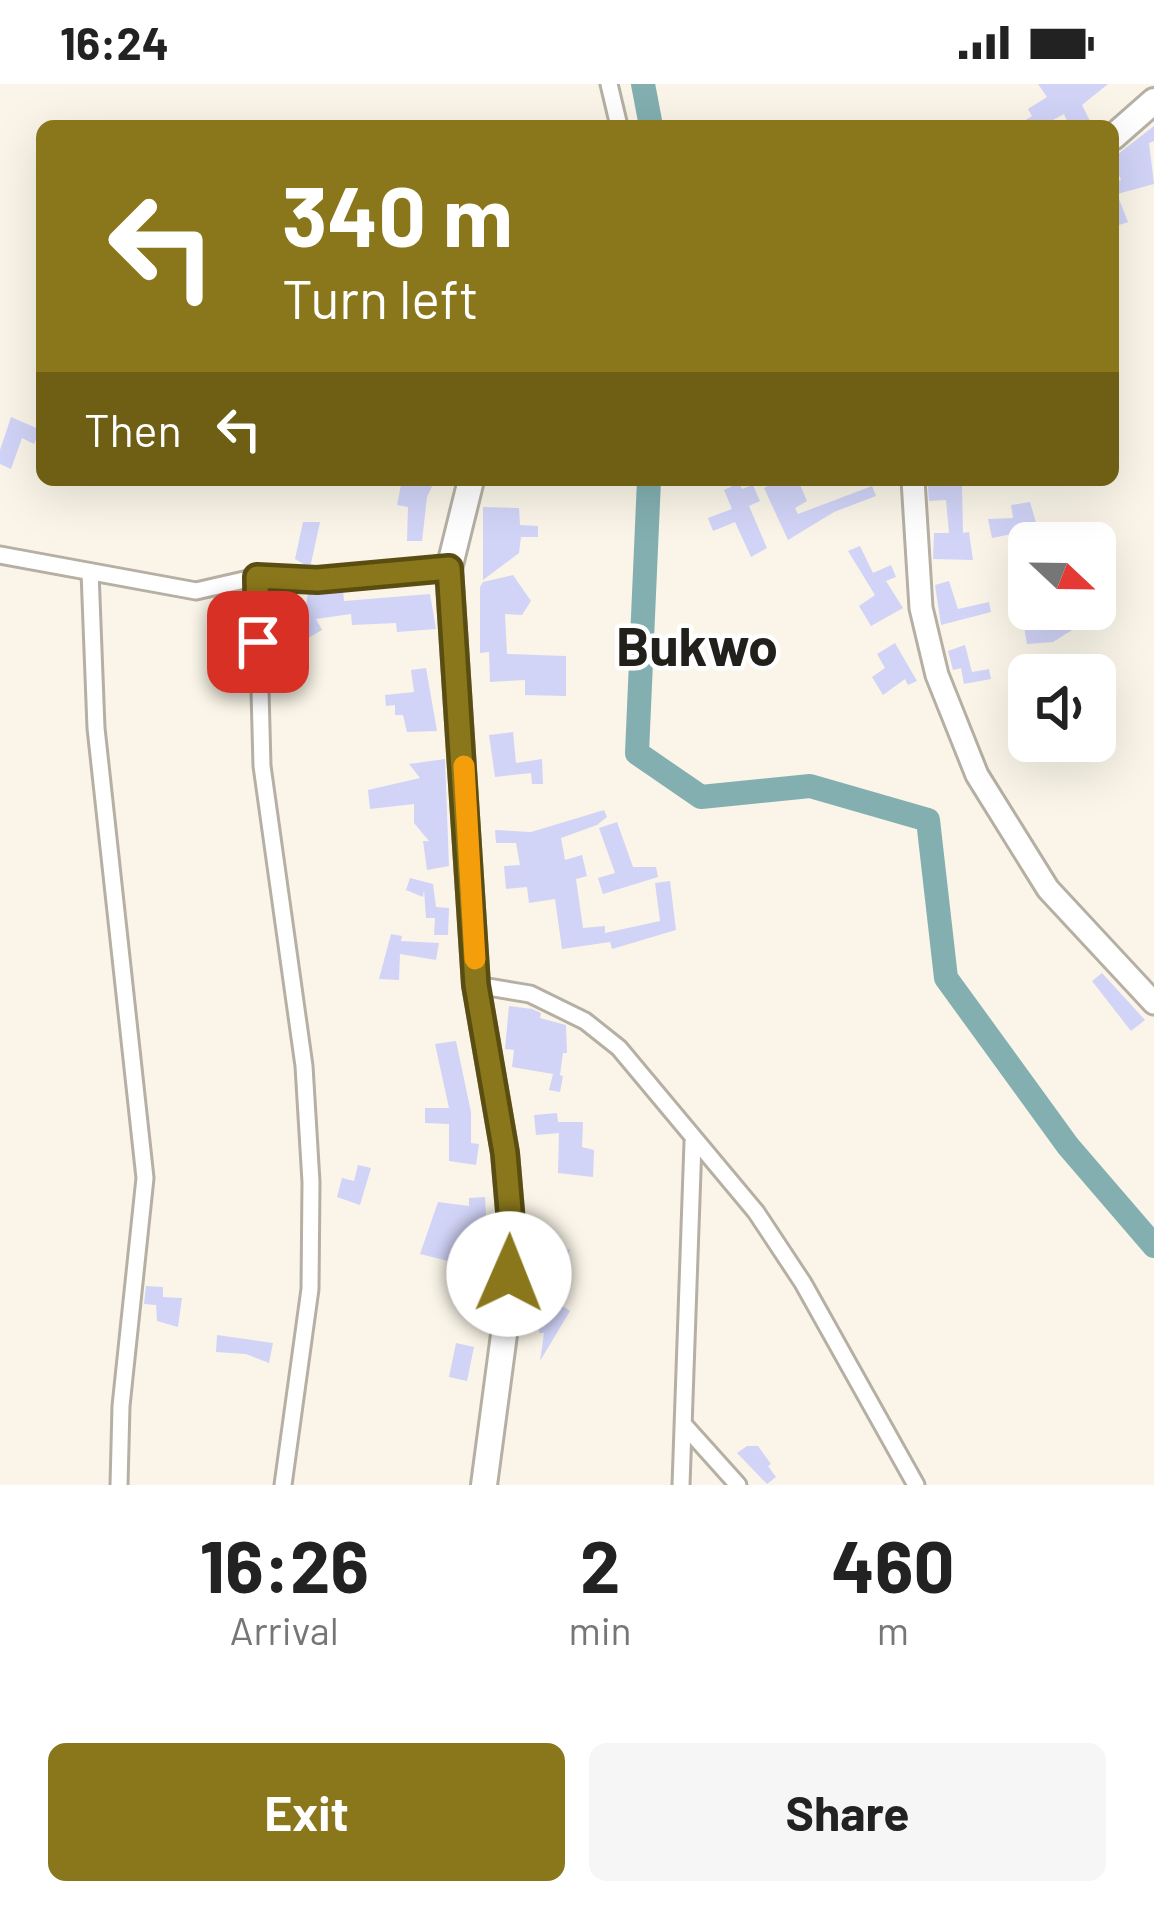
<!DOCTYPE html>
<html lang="en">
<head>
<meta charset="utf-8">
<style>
  :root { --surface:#fff; --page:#f6f6f6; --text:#222; --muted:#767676; --accent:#8a771b }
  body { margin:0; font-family:Barlow,sans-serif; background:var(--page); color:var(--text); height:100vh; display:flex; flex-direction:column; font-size:45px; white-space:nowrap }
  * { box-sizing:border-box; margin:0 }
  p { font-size:39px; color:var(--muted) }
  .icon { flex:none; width:66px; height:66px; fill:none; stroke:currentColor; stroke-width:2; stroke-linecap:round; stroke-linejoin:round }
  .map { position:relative; height:1401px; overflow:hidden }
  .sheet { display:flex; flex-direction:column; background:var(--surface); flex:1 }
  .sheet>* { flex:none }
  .guide { position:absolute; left:36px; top:36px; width:1083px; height:366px; border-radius:18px; box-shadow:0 12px 48px #0002; background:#8a771b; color:#fff; overflow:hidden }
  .needle { width:78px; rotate:112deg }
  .controls { position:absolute; left:1008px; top:438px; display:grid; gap:24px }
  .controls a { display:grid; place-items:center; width:108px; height:108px; border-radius:18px; background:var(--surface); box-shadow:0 12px 48px #0002; font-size:60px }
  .pin { position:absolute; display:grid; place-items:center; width:102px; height:102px; color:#fff; margin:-51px; border-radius:24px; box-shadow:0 6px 18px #0006 }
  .me { position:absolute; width:132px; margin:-66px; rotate:1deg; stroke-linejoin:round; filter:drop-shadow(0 0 9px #0008) }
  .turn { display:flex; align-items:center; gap:42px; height:252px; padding:0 48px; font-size:54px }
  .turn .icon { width:156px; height:156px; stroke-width:2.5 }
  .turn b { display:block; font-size:84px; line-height:102px }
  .then { display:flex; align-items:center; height:114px; padding:0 48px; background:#0003; gap:24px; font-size:45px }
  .eta { display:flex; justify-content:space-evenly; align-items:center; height:204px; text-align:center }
  .eta b { font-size:72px; font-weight:700; line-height:84px }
  .primary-button { display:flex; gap:24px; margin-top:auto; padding:24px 48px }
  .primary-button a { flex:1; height:138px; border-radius:18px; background:var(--accent); color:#fff; font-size:48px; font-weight:700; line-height:138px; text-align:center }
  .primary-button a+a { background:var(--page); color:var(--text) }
  .status { display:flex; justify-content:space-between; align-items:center; height:84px; padding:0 60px; background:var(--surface); direction:ltr }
  .status svg { height:33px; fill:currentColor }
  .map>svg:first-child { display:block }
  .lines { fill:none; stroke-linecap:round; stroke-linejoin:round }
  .river { stroke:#83afb1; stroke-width:24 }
  .building { fill:#d1d4f7 }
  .street-casing { stroke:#b5b0a3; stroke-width:21 }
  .secondary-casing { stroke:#b5b0a3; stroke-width:27 }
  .primary-casing { stroke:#b5b0a3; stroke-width:30 }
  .street { stroke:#fff; stroke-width:15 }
  .secondary { stroke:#fff; stroke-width:21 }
  .primary { stroke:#fff; stroke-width:24 }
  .route-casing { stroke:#5a4d12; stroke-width:30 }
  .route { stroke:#8a771b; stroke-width:21 }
  .slow { stroke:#f59e0b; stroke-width:21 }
  .labels { text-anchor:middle; stroke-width:9; stroke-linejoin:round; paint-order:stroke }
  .town-label { font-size:54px; font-weight:bold; fill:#22201b; stroke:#fff }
</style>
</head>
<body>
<div class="status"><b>16:24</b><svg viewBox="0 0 49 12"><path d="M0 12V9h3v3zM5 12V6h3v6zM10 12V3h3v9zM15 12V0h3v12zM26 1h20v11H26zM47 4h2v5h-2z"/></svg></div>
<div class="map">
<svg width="1154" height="1401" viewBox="0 0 1154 1401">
  <rect width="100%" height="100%" fill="#faf5e8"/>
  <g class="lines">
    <g class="river">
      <path d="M643,0L651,42"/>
      <path d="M649,396L637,669L701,713L810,702L928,736L946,894L1068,1062L1154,1162"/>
    </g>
  </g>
  <g class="building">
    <path d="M1038,0H1108L1082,21L1090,37L1079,42H1069L1064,30L1042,42H1016L1032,32L1028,25L1047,13Z"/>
    <path d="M1154,42V57L1149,59L1154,100L1117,110L1128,138L1113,143V99L1121,96L1113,74Z"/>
    <path d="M11,333L41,346L34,360L22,354L11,385L0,380V366Z"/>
    <path d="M402,396H435L427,413L422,457H407L408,423L397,421Z"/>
    <path d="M781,396H798L807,417L795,424L798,430L872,402L876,412L834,428L788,456L764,404Z"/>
    <path d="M739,399L742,405L753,401L760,417L749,422L767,464L751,473L735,438L713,447L708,434L732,425L724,406Z"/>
    <path d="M962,400L963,449L969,448L973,476L933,475L934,449H949L946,416L929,417L928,402Z"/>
    <path d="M1030,418L1042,459H1019L1017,449L992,454L988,435L1013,434L1011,421Z"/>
    <path d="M483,423L519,424L520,441L538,442V453H521L519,469L483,496Z"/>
    <path d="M303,438H320L310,484L295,475Z"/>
    <path d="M860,462L873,489L891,481L896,493L886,497L903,524L871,542L859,522L875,511L848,467Z"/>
    <path d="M513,491L531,517L522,531L505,530L507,570L566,572V612L525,611V596L490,598L489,568L480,569V503L483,498Z"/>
    <path d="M949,497L958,525L989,518L991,528L941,541L935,501Z"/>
    <path d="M343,506L344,517L430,510L436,545L397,548L396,539L352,541L351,530L316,535L322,546L301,558L308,508Z"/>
    <path d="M1046,525H1068L1077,543L1053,558L1027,560L1023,537Z"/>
    <path d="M895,559L917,597L908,601L905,595L883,611L872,593L885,584L877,570Z"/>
    <path d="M965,561L972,588L989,585L991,595L964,600L961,584L953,586L948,567Z"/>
    <path d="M426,584L437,647L407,648L403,631H395V621L386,622L385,611L414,608L411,586Z"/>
    <path d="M513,648L516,679L542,675L543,700H532L531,689L495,693L489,651Z"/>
    <path d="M445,675L449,782L427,786L423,757H429L414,739V720L370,725L368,706L420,694L409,680Z"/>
    <path d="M604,726L607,733L597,741L561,754L565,776L582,771L587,792L576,795L583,844L605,842V849L660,837L655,799L670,797L676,846L612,865L610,858L562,865L555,815L529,819L527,803L506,805L504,782L520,781L516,759H496L495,746L531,748Z"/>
    <path d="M617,738L633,783H656L658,793L603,810L598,794L615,789L599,744Z"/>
    <path d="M410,794L433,800L436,823L449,824L448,851H434L435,834H426L424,806L423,813L406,806Z"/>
    <path d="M391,850L402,852L401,857L439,859L436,876L400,870L399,896L379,895Z"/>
    <path d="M1102,889L1145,936L1131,947L1092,897Z"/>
    <path d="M509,922L532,925L541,929L540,934L566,941L567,969H563L560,991L556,990L563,992L560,1008L549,1006L553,990L512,983L514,966L505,965Z"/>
    <path d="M456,957L471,1028V1059L479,1060L476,1081L449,1077V1040L425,1039V1024H449L435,960Z"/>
    <path d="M557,1029L558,1038H583L582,1063L594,1066L593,1093L558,1089L559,1049L536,1051L534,1031Z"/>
    <path d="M358,1081L371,1084L360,1121L337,1113L342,1094L354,1097Z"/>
    <path d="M485,1113L486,1131L472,1193L479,1194L473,1227L455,1224L466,1191L460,1180L420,1170L438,1118L469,1122V1114Z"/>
    <path d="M531,1158L570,1166L563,1181L530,1177Z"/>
    <path d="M146,1202L163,1203V1213L182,1214L178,1243L157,1237L156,1221L144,1220Z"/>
    <path d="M540,1207L570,1227L540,1277L544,1249H539L540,1235L527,1228Z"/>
    <path d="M217,1251L273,1259L269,1279L246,1270L216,1268Z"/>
    <path d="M456,1259L474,1263L467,1297L449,1293Z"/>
    <path d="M747,1362H758L771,1380L768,1382L776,1393L767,1400L737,1369Z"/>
  </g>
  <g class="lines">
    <defs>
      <g id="street">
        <path d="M609,0L619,42"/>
        <path d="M0,471L196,507L257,493L317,496L449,485"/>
        <path d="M90,488L96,644L145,1094L121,1322L119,1401"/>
        <path d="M257,493L262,682L304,982L311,1098L310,1205L283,1401"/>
        <path d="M476,901L530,910L585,937L619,964L756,1128L803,1199L916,1401"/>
        <path d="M685,1342L738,1401"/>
        <path d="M681,1401L693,1058"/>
      </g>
      <path id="secondary" d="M913,396L921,524L937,591L977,691L1048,805L1154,919"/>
      <g id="primary">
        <path d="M1113,53L1154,17"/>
        <path d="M471,396L449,485L476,901L505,1069L512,1151L507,1228L484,1401"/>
      </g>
    </defs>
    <use href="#street" class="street-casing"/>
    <use href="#secondary" class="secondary-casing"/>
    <use href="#primary" class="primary-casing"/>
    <use href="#street" class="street"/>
    <use href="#secondary" class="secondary"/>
    <use href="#primary" class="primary"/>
  </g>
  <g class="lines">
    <defs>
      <path id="route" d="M258,558L257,493L317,496L449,484L476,901L505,1069L512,1150L509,1190"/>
    </defs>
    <use href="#route" class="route-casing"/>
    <use href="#route" class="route"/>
    <path class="slow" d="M464,682L475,875"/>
  </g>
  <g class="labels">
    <g class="town-label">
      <text x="697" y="582">Bukwo</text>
    </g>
  </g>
</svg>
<div class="controls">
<a><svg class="needle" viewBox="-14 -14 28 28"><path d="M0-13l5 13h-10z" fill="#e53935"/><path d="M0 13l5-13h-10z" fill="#767676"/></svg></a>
<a><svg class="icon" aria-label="sound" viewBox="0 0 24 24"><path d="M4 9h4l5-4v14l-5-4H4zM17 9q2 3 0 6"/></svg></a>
</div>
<div class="pin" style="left:258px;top:558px;background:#d93025"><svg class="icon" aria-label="arrive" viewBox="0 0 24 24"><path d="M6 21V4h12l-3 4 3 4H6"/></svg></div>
<svg class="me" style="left:509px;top:1190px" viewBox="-20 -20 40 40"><circle r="19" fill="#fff"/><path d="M0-13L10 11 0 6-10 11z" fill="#8a771b"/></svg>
<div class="guide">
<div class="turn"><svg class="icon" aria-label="left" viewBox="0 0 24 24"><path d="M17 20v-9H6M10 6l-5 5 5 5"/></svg><div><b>340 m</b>Turn left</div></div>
<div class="then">Then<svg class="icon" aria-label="left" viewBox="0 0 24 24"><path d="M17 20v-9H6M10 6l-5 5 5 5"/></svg></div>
</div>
</div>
<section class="sheet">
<div class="eta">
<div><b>16:26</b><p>Arrival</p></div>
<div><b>2</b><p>min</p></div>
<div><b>460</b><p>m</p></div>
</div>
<div class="primary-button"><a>Exit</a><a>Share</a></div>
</section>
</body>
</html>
